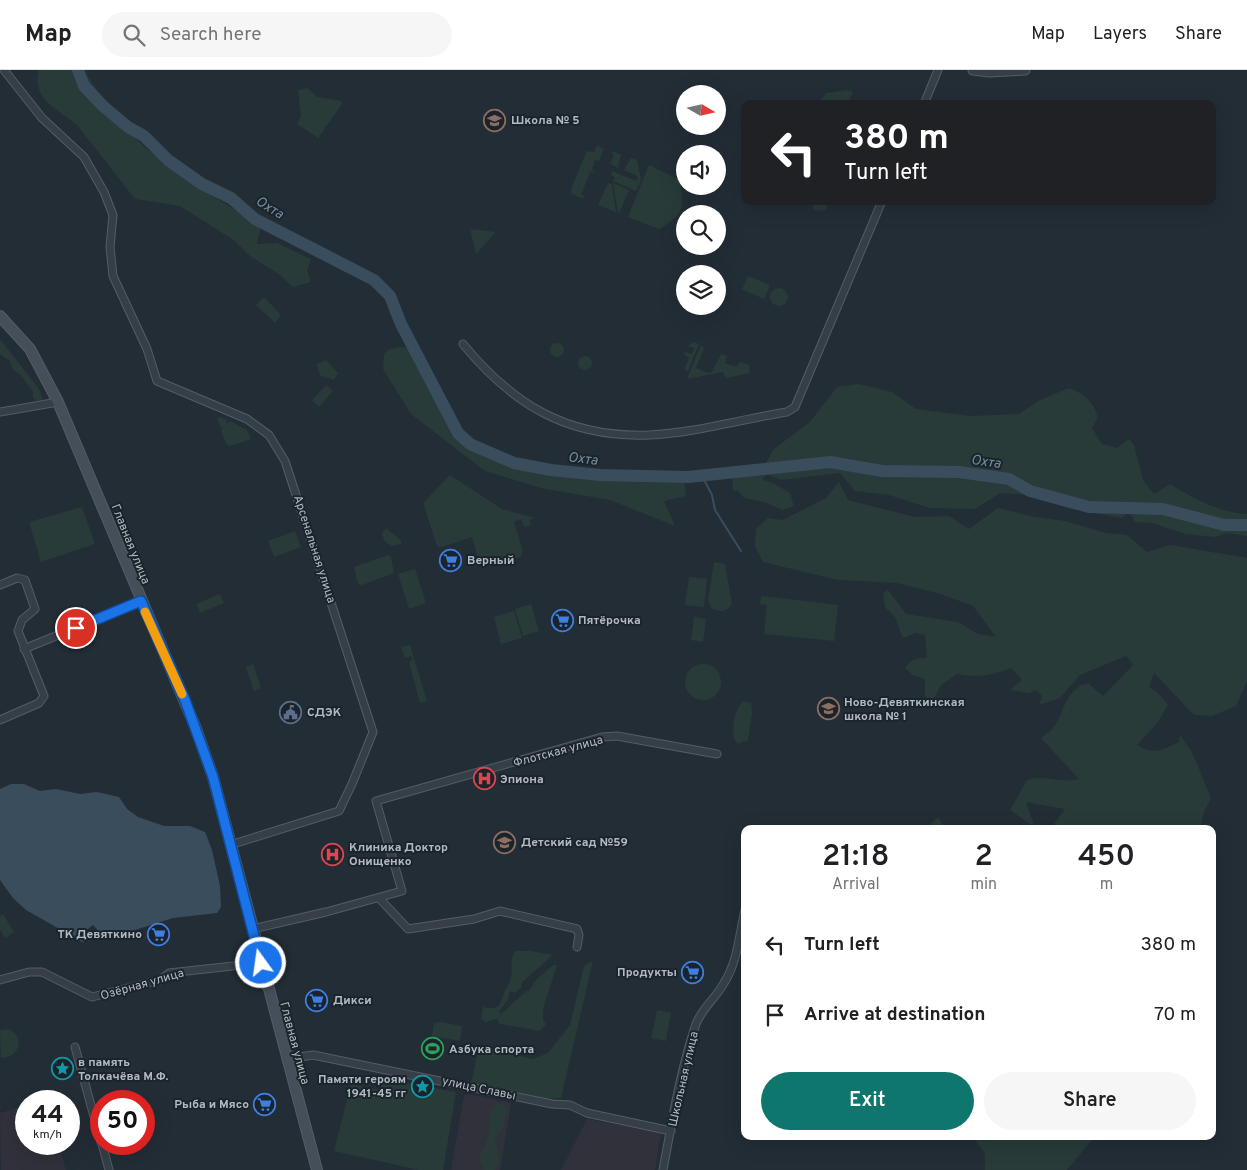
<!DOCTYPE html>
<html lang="en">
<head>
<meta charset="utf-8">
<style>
  :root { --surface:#fff; --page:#f6f6f6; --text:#202124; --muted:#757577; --line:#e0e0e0; --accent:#0f766e }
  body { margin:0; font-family:Overpass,sans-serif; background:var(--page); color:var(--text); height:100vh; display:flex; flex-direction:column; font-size:19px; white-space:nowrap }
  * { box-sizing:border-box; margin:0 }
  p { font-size:16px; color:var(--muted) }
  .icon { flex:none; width:28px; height:28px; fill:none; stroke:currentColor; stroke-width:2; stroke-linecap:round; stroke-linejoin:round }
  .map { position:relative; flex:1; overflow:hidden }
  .drawer { position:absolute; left:741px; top:755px; width:475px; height:315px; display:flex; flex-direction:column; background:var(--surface); border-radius:10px; box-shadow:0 5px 20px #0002 }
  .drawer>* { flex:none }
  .banner { position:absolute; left:741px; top:30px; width:475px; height:105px; border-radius:10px; box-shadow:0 5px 20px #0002; background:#202124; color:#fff; overflow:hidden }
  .needle { width:32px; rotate:99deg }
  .tools { position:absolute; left:676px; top:15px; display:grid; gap:10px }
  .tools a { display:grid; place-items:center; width:50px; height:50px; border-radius:50%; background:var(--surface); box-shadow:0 5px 20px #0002; font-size:25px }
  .speed { position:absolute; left:15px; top:1020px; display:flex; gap:10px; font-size:25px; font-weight:700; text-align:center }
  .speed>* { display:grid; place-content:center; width:65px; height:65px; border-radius:50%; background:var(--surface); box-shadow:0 5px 20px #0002; line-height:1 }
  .speed small { font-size:12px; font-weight:400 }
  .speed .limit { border:8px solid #d22; background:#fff; color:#111 }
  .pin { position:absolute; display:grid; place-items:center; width:42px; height:42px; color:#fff; margin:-21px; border:2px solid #fff; border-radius:50%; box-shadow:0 1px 5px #0007 }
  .me { position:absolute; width:55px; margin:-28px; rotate:346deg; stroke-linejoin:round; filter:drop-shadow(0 0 4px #0008) }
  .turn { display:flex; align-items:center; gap:18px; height:105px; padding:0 20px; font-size:22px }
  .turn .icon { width:65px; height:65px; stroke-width:2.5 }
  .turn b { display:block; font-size:35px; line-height:42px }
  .eta { display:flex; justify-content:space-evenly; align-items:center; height:85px; text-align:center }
  .eta b { font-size:30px; font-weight:600; line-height:35px }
  .action { display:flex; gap:10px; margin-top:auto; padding:10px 20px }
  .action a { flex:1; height:58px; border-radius:30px; background:var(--accent); color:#fff; font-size:20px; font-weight:600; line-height:58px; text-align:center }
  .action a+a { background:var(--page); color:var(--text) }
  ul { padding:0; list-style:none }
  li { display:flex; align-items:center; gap:15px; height:70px; padding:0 20px }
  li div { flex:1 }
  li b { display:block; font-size:19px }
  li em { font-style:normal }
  header { display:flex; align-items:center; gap:30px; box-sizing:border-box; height:70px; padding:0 25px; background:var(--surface); border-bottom:1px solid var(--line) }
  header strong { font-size:24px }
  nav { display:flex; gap:28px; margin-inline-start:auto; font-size:18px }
  .search { width:350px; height:45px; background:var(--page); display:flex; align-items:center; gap:12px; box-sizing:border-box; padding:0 18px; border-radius:28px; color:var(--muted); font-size:19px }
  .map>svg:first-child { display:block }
  .medical { fill:#31313b }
  .green { fill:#283b39 }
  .water { fill:#3a4d5d }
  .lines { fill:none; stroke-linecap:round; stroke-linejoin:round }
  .stream { stroke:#3a4d5d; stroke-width:2 }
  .river { stroke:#3a4d5d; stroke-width:12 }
  .minor-casing { stroke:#545d64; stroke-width:9 }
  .tertiary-casing { stroke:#545d64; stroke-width:11 }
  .secondary-casing { stroke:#545d64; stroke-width:12 }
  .minor { stroke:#363f47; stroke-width:7 }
  .tertiary { stroke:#363f47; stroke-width:9 }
  .secondary { stroke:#454f59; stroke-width:10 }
  .route-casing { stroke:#114b97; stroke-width:12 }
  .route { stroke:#1a73e8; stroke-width:9 }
  .slow { stroke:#f59e0b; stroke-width:9 }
  .labels { text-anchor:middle; stroke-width:4; stroke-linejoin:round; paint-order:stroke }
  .poi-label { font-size:12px; font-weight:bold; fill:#b1bac3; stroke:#1c242b; text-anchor:start }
  .street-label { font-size:12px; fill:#b1bac3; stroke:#1c242b }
  .water-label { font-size:14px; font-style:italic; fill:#758ea3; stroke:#1c242b }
</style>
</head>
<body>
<header>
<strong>Map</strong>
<div class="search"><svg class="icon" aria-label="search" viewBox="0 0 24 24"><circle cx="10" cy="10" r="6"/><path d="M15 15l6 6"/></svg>Search here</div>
<nav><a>Map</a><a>Layers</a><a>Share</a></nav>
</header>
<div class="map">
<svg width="1247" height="1100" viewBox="0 0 1247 1100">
  <rect width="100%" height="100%" fill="#232d36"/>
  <g class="medical">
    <path d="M467,1024L511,1033L500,1100H451L464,1026Z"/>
    <path d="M26,1035V1074H59L66,1100H1L0,1043Z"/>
    <path d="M587,1049L661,1063L655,1100H561Z"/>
  </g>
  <g class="green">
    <path d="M39,0H84C98,22 113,46 132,65C169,102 217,128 261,156L257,174L277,173L311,189L307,201L311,212L293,217L280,205L250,186L235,171L180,136L135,129L77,55C60,40 30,29 39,0Z"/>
    <path d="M308,18L317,27L341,31L342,34L318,68L297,54L301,46L298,20Z"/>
    <path d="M847,20L853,22L847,34H823L821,30L826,23Z"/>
    <path d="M597,75L604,79L599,91L595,90L592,99L596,103L590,102L581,125L586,127L581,128L572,124L571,119L587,81L594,82Z"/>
    <path d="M613,81L621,85L618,98L607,92L611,93L614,84L611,83Z"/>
    <path d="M631,88L637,90L641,110L636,121L613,111L615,107L611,105L612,101L636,111L638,106L624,100Z"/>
    <path d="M649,95L680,110C684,140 685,143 659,159L628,147Z"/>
    <path d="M608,113L612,114L616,142L598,135Z"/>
    <path d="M613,113L629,120L619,143H618Z"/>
    <path d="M810,131H829V132L825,140L815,141Z"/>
    <path d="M470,159L496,162L476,184Z"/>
    <path d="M748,206L770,215L764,229L742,219Z"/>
    <circle cx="779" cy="227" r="9"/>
    <path d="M264,227L281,245L275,253L256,235Z"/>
    <path d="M0,269L39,319L43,329L37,331L33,328V322L20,304L13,300L10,291L0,284Z"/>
    <path d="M693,272L699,274L688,301L684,299L689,288L684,284L685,282L692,284L694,278L688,276Z"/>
    <circle cx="557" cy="280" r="7"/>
    <path d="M701,275L704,278L696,298L708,303L712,302L721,284L727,286L725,293L736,297L740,292L749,295L750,303L726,308L723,302L687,309Z"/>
    <path d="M402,277L409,278L431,314L452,359L469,375L513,396L613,408L684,409L686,426L664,431L675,456L610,430L545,419L485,401L411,344L383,299L384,284L389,279Z"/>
    <circle cx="585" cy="293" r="7"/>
    <path d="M326,290L338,303L334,310L321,306L316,294Z"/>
    <path d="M859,314L892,322L916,339L970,346L1019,344L1040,330L1069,318C1084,324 1093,331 1098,347L1092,358L1102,374L1117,378L1129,369L1134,375L1143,410L1154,424L1170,414C1195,429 1217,442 1247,444V466L1226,463L1216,467L1185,464L1152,453L1135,452L1129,441L1122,448L1071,439L1029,425L1000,423L975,439L930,438L889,425L855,421L840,403L781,410L767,404L762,409L775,414L790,423L794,436L783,440L764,432L744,428L738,420L733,421L732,405L762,399L774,379L810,352L837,317Z"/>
    <path d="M326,315L333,321L319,337L312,330Z"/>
    <path d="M219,347L227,350L226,354L230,351L247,360L251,369L230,376L226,374L221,360L224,357L221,358L217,348Z"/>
    <path d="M450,405L502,439L535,448L529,450L531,455L524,457L521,449L514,452L523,481L520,487L489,497L485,486L478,488L472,467L442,477L437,476L423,433Z"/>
    <path d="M839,412L848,430L915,447L949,446L969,459L998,438L1035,447L1065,451L1106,463L1127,465L1147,482L1170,475L1247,488V611L1236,636L1212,646L1194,645L1154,603L1149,617L1157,622L1168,635L1158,652L1137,675C1152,685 1164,680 1179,672L1180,665L1192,682L1211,728L1204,742L1200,759H1056L1054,754L1065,739L1026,732L1035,758L1010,740L1027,710C1049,704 1058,714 1079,709L1041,668C1044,665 1050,662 1053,658C1064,644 1065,618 1088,613L1103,626L1133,595L1126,586L1080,605L1060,628L1039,635L1042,626L1037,620L1028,623L1010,620L1022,610L1011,598C990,606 979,608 957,604L941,615L931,634L925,625V609L913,605L905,598C911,589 916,588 927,588L925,565L916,563L903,568L895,547L885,537L883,523L888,520L906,544L958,552L978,564L996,567L973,536L941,524L897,513L838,510L763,492L755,476L756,459L768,448L783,450L826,428Z"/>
    <path d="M82,437L95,474L41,492L29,452Z"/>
    <path d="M386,458L401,470V474L392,476L385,472L382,464Z"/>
    <path d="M295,461L301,477L274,487L268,471Z"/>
    <path d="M388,485L391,487L394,503L362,515L358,514L354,497Z"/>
    <path d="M714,492L725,494L732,534C725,543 721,542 711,538L708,530Z"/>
    <path d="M415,499L426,533L409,539L398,504Z"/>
    <path d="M689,507L707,509L704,537L685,535Z"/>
    <path d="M220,524L224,533L200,543L196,534Z"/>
    <path d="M761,526L838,535L834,571L764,564L767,535L760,534Z"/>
    <path d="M531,534L539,561L523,566L515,539Z"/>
    <path d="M514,541L522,568L501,574L494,547Z"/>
    <path d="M694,547L706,549L703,572L691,570Z"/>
    <path d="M410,575L427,631L420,633L409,592L413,590L411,586L405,588L401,577Z"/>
    <path d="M253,594L261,618L254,621L246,597Z"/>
    <circle cx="703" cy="612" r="18"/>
    <path d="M743,631L751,633L752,643L748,670L738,674L734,669C732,655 734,642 743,631Z"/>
    <path d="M938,747L945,759H912L916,755L929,756Z"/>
    <path d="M3,844L14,862L5,868L0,860V846Z"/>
    <path d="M515,881H531L553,885L522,912L521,918L515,923L510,921L508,929L499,942L501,944L526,921H529L536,910L553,895H557L543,939V950L546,954L540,961L500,954L497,949L486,952L481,949L483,937C499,941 499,936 504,923C506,918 510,913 511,908C513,899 509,891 515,881Z"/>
    <path d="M591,891L592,895L561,1028L540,1029L471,1014L479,975L483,978L533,989L548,983L570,955L584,896Z"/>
    <path d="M657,940L671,943L666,971L651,968Z"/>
    <path d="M440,952L462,956L460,971L432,966L434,953Z"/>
    <path d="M9,959C25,968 20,987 1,988L0,960Z"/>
    <path d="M383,1008L417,1015L421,1020L429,1017L456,1022L443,1100H419L334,1081L351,1014L380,1020Z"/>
    <path d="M497,1033L507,1037L502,1062L497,1064L494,1072C500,1080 501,1092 495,1100H484L479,1089L488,1068L491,1039Z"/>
    <path d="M972,1066H1095L1067,1100H985V1084Z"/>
  </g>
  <path class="water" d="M11,714H24L40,721L56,719L80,724L97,722L119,727L127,739L138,747L164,756H190L205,762L212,780L220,816L221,837L217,843L173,848L116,866L104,867L93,855L81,864L84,873L26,840L13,828L0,810V719Z"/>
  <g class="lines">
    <path class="stream" d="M702,406L712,425L715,440L741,481"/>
    <path class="river" d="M78,0L84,16L103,36L128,57L144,66L168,90L202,114L231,128L255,149L374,210L390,226L401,254L458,363L470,374L514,393L551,400L600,405L688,407L830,392L882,401L959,402L1009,409L1030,421L1089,437L1163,439L1224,455H1247"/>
    <defs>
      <g id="minor">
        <path d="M4,0L42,48L84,87L104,122L113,145L110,177L113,206L147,279L157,311L247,349L269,365L285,391L373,662L352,714L339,741L230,775"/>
        <path d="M924,34L938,0"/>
        <path d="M463,274C513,335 568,368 649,365C695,363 742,349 787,342L795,337L882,131"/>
        <path d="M0,342L58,332"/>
        <path d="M0,515L17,508L25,510L35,539L22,550L18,561L44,626L39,633L0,650"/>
        <path d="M24,579L141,531"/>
        <path d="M379,828L408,859L474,849L500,841L577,859L579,865L577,877"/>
        <path d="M252,859L326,842L402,821L376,731L602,667L617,666L717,684"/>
        <path d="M0,910L29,902H42L92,927L160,910L169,903L261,893"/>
        <path d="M75,977L101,1072"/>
        <path d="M286,989L313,985L552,1034L570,1035L587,1043L671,1061"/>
        <path d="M102,1074L109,1100"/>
        <path d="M663,1100C672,1052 680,1001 696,954C702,938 716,928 724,913C738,891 739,865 745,840"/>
      </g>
      <path id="tertiary" d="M973,0L989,2L1025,0"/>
      <path id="secondary" d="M0,246L30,279L58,332L195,656L213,707L317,1100"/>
    </defs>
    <use href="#minor" class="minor-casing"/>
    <use href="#tertiary" class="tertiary-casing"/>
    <use href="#secondary" class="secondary-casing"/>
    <use href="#minor" class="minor"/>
    <use href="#tertiary" class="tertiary"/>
    <use href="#secondary" class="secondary"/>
  </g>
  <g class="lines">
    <defs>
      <path id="route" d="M76,558L141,531L185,630L213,707L261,893"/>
    </defs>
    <use href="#route" class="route-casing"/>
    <use href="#route" class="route"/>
    <path class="slow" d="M145,542L182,624"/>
  </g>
  <defs>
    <symbol id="school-ring" viewBox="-11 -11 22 22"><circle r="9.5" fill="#1c242b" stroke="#8d6e63" stroke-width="1.5"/><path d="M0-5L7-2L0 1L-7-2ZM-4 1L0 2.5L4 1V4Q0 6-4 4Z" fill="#8d6e63"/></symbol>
    <symbol id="supermarket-ring" viewBox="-11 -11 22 22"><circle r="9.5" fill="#1c242b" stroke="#3f7fe0" stroke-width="1.5"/><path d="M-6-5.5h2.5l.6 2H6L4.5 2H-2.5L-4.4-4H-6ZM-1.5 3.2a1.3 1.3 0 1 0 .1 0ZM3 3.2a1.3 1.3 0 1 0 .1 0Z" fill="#3f7fe0"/></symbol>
    <symbol id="civic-ring" viewBox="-11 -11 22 22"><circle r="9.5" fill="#1c242b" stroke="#5c6f8a" stroke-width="1.5"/><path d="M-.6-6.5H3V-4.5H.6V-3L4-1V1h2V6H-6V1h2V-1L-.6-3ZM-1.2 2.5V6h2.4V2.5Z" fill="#5c6f8a"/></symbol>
    <symbol id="hospital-ring" viewBox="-11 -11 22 22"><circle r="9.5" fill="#1c242b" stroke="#e0444e" stroke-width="1.5"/><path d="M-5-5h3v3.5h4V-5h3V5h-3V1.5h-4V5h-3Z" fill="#e0444e"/></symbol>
    <symbol id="stadium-ring" viewBox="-11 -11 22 22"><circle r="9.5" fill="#1c242b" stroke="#2e9e5b" stroke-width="1.5"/><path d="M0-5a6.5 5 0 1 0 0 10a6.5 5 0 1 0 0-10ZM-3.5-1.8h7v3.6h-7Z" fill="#2e9e5b"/></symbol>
    <symbol id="sight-ring" viewBox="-11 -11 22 22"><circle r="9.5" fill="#1c242b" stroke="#0f9aa8" stroke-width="1.5"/><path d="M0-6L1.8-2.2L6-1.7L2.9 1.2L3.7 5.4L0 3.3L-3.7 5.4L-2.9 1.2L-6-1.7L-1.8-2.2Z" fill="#0f9aa8"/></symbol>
  </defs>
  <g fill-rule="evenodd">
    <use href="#school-ring" x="482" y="38" width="25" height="25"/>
    <use href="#supermarket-ring" x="438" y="478" width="25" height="25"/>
    <use href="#supermarket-ring" x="550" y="538" width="25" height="25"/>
    <use href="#school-ring" x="816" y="626" width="25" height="25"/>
    <use href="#civic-ring" x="278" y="630" width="25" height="25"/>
    <use href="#hospital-ring" x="472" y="696" width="25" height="25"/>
    <use href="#school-ring" x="492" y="760" width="25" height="25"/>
    <use href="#hospital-ring" x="320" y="772" width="25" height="25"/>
    <use href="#supermarket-ring" x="146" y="852" width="25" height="25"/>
    <use href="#supermarket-ring" x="680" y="890" width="25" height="25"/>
    <use href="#supermarket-ring" x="304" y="918" width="25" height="25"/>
    <use href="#stadium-ring" x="420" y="966" width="25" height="25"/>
    <use href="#sight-ring" x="50" y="986" width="25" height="25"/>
    <use href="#sight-ring" x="410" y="1004" width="25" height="25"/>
    <use href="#supermarket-ring" x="252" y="1022" width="25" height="25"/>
  </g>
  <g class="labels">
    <g class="poi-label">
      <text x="511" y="54">Школа № 5</text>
      <text x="467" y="494">Верный</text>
      <text x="578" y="554">Пятёрочка</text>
      <text x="844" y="636">Ново-Девяткинская<tspan x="844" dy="14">школа № 1</tspan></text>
      <text x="307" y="646">СДЭК</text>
      <text x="500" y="713">Эпиона</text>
      <text x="521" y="776">Детский сад №59</text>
      <text x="349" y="781">Клиника Доктор<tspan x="349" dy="14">Онищенко</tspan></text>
      <text x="142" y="868" text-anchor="end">ТК Девяткино</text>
      <text x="677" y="906" text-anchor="end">Продукты</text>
      <text x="333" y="934">Дикси</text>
      <text x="449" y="983">Азбука спорта</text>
      <text x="78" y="996">в память<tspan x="78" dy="14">Толкачёва М.Ф.</tspan></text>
      <text x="406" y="1013" text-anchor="end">Памяти героям<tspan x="406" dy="14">1941-45 гг</tspan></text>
      <text x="249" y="1038" text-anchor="end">Рыба и Мясо</text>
    </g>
    <g class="street-label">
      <text transform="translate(131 474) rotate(68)" y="4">Главная улица</text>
      <text transform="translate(315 479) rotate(72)" y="4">Арсенальная улица</text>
      <text transform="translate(558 681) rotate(-15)" y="4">Флотская улица</text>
      <text transform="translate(142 914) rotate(-16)" y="4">Озёрная улица</text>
      <text transform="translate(295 973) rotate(75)" y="4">Главная улица</text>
      <text transform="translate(683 1009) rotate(-77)" y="4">Школьная улица</text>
      <text transform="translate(479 1018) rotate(12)" y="4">улица Славы</text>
    </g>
    <g class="water-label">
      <text transform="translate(270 137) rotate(32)" y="5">Охта</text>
      <text transform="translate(583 388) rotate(7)" y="5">Охта</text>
      <text transform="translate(986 391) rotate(8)" y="5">Охта</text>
    </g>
  </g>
</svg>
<div class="tools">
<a><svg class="needle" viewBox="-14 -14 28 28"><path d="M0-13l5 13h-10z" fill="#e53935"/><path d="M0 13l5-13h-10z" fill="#757577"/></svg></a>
<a><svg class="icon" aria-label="sound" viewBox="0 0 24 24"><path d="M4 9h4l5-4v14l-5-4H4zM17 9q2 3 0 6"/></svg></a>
<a><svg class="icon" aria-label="search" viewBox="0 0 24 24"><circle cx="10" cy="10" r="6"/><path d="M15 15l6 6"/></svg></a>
<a><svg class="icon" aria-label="layers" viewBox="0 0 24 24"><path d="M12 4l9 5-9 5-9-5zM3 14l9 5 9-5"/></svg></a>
</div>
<div class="speed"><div>44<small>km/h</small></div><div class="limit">50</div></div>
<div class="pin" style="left:76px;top:558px;background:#d93025"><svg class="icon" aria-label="arrive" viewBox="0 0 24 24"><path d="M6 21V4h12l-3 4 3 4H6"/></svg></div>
<svg class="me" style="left:261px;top:893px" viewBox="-20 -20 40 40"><circle r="17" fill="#1a73e8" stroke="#fff" stroke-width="3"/><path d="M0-11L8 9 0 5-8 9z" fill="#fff"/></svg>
<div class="banner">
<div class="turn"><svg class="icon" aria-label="left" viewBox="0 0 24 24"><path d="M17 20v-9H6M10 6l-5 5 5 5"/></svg><div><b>380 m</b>Turn left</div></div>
</div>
<section class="drawer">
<div class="eta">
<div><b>21:18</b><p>Arrival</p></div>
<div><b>2</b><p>min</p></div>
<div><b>450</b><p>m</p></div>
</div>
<ul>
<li><svg class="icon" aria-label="left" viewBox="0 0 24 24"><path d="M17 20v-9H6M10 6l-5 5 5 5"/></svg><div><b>Turn left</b></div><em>380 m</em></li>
<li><svg class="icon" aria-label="arrive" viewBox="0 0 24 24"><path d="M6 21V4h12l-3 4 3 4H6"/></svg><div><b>Arrive at destination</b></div><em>70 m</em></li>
</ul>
<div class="action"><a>Exit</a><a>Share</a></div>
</section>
</div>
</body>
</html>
